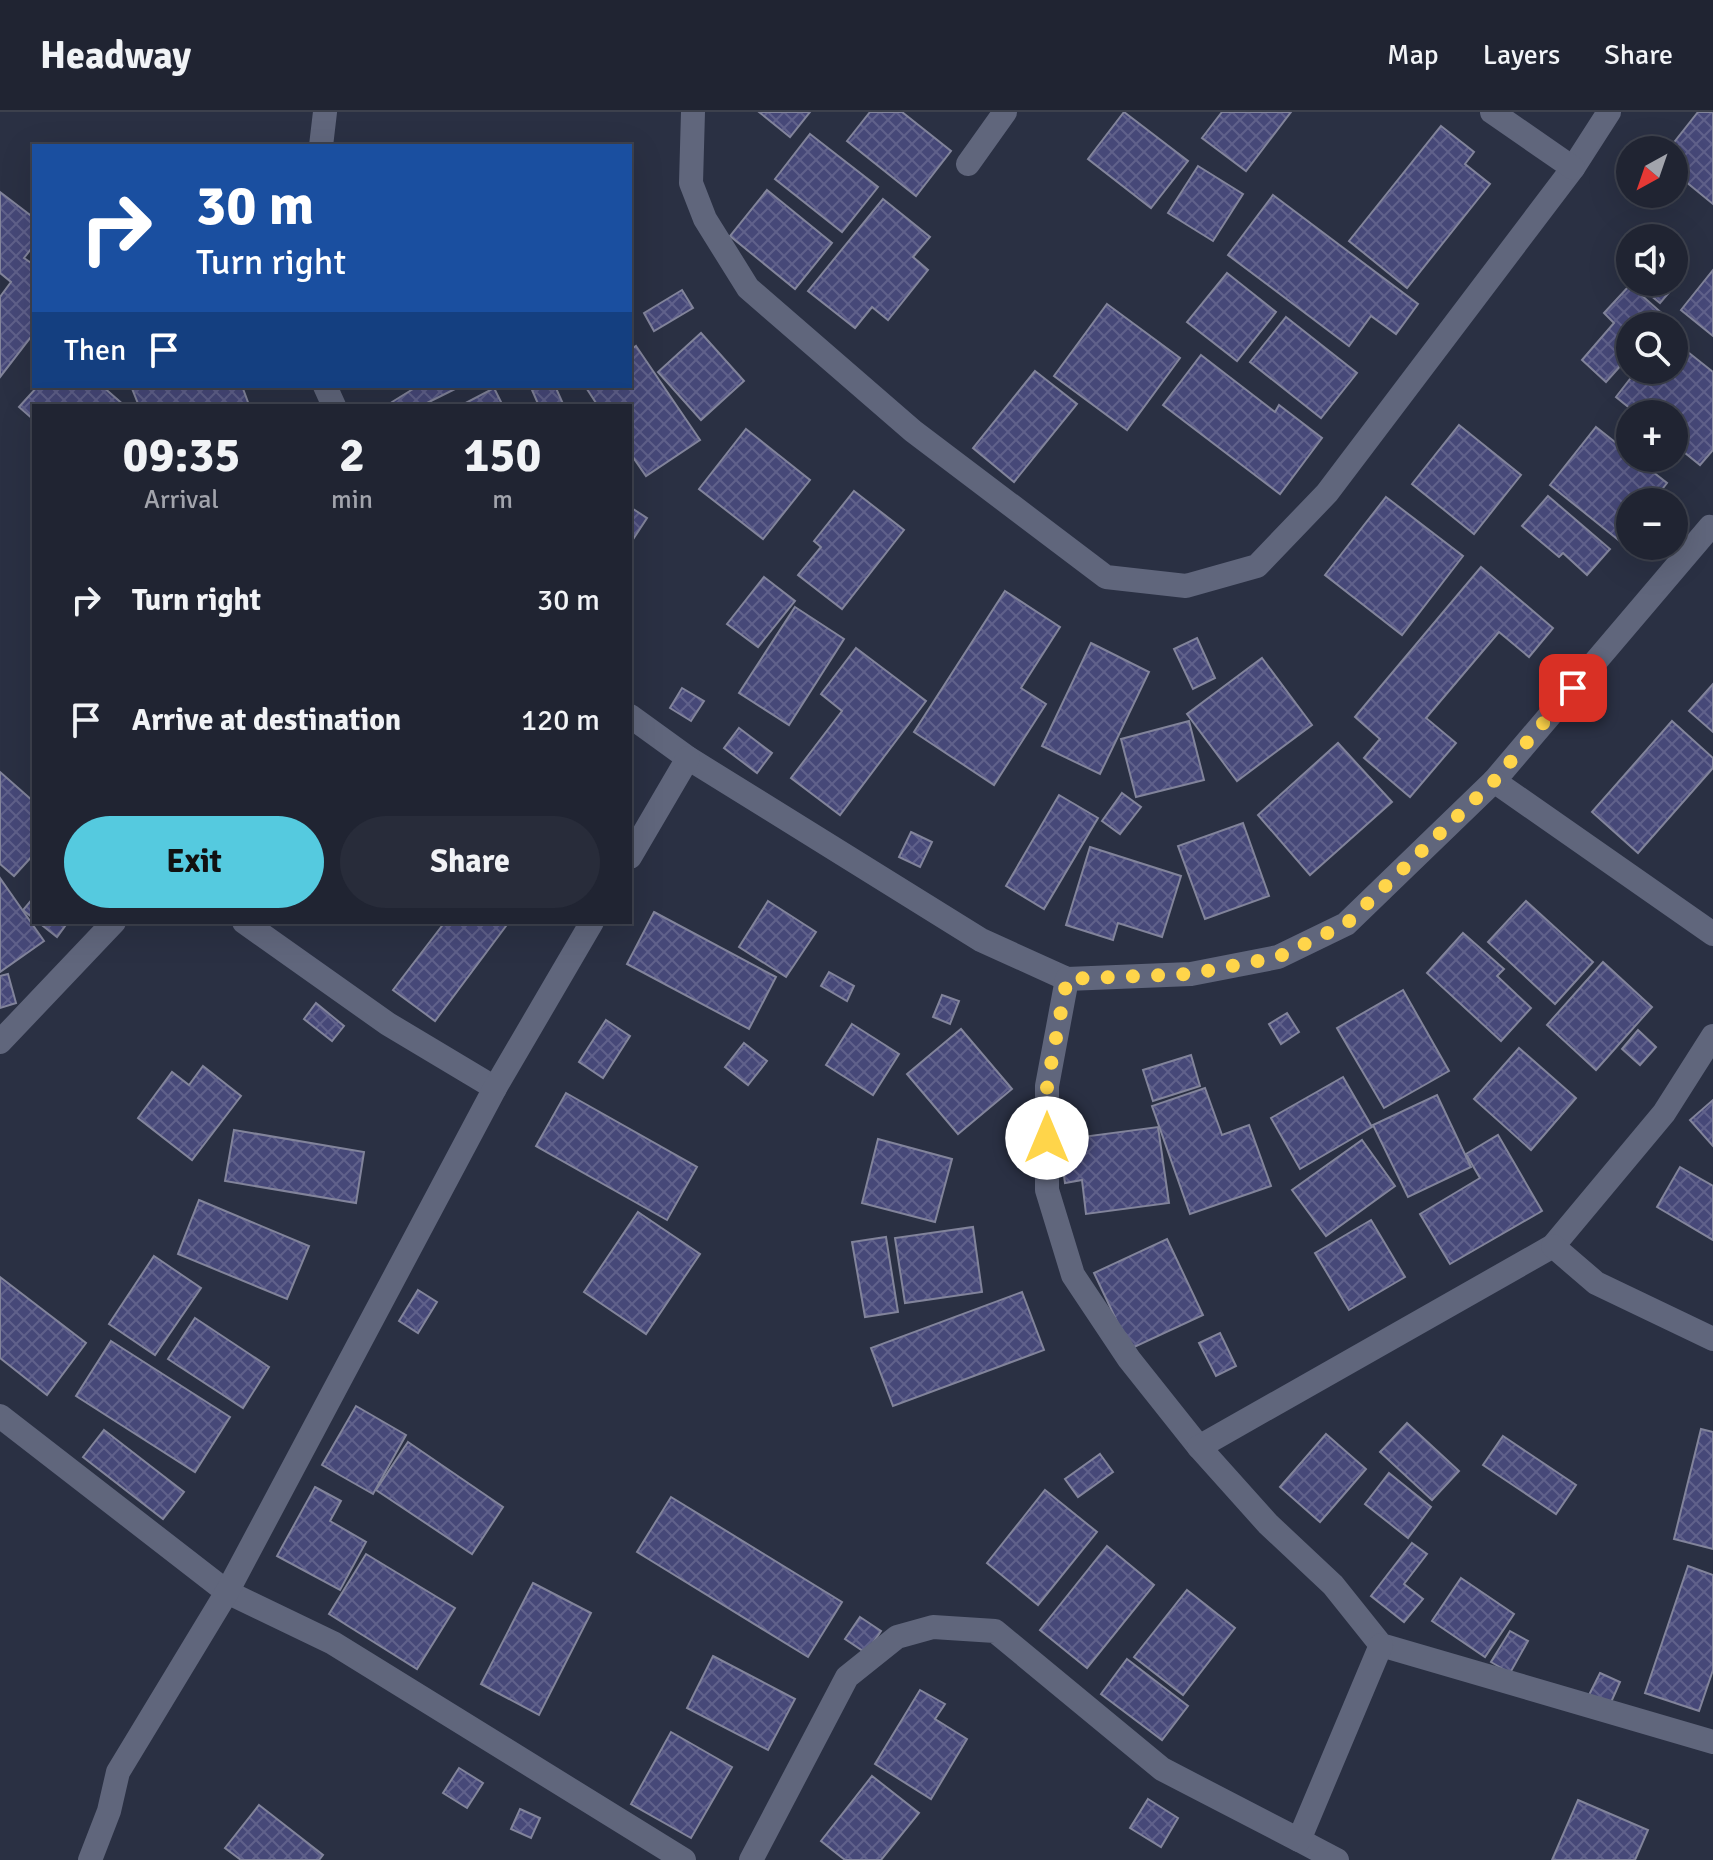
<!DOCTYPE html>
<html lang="en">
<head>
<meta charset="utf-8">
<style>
  :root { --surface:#202432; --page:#282c3a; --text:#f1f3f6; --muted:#a2a4ac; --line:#3d414d; --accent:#55cadf }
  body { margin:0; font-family:Signika,sans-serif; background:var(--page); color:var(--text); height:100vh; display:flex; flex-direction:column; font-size:30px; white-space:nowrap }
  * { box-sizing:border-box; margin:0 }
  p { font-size:26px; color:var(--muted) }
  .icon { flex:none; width:44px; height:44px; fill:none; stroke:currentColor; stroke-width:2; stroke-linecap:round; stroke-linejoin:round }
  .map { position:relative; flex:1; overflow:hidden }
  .drawer { position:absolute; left:32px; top:292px; width:600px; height:520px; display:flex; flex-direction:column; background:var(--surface); border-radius:0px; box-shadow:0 8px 32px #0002,0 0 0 2px var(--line) }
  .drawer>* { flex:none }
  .hud { position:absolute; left:32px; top:32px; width:600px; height:244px; border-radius:0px; box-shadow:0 8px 32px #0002,0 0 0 2px var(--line); background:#1a4fa0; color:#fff; overflow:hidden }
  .needle { width:52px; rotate:220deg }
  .controls { position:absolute; left:1616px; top:24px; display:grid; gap:16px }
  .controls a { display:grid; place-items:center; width:72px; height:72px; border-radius:50%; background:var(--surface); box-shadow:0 8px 32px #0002,0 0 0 2px var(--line); font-size:40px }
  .pin { position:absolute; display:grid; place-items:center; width:68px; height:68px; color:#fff; margin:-34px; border-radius:16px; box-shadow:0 4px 12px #0006 }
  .me { position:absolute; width:88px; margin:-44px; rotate:0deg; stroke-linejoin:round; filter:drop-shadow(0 0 6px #0008) }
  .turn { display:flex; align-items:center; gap:28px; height:168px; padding:0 32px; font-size:36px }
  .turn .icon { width:104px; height:104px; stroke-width:2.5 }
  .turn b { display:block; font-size:56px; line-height:68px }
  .then { display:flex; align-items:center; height:76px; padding:0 32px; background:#0003; gap:16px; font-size:30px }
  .eta { display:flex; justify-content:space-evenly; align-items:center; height:136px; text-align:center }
  .eta b { font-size:48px; font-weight:700; line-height:56px }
  .cta { display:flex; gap:16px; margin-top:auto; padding:16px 32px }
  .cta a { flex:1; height:92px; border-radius:48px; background:var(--accent); color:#111; font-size:32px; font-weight:700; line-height:92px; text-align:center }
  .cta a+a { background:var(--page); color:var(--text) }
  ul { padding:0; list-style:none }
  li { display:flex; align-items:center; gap:24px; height:120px; padding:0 32px }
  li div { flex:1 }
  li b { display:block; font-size:30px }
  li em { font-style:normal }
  header { display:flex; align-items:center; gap:48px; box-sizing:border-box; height:112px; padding:0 40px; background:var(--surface); border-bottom:2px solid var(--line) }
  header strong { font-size:38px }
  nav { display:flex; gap:44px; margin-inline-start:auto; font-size:28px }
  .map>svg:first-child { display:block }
  .building { fill:url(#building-cross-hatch); stroke:#82849b; stroke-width:2 }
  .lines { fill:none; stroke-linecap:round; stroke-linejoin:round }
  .street { stroke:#60667c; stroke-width:24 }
  .route { stroke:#ffd54a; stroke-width:14; stroke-dasharray:0 25.2 }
</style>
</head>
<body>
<header>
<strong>Headway</strong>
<nav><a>Map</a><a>Layers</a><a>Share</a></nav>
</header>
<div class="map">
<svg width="1713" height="1748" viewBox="0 0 1713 1748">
  <defs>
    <pattern id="building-cross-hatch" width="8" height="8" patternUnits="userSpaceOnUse" patternTransform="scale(2)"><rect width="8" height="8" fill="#464878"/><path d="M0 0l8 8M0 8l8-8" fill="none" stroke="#60618b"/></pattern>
  </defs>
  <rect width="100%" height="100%" fill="#2a3043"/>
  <g class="building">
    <path d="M759,0H810L790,25Z"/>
    <path d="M870,0H902L951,39L916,84L847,29Z"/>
    <path d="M1124,0L1188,49L1151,96L1088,47Z"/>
    <path d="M1222,0H1291L1246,59L1202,26Z"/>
    <path d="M1698,0H1713V92L1674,60V38H1668Z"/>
    <path d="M1441,14L1474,40L1465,52L1490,72L1407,176L1349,129Z"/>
    <path d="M810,22L878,75L842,120L775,67Z"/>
    <path d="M1198,54L1243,82L1213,129L1168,101Z"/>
    <path d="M767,78L832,131L795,177L730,124Z"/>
    <path d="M0,80L34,106V133L24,146L34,153V221L0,265V185L11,170L0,161Z"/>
    <path d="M1273,83L1418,192L1396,222L1371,204L1349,234L1228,143Z"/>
    <path d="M883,87L930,125L913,145L928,158L888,208L872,195L855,216L808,179Z"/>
    <path d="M1713,158V224L1681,198Z"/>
    <path d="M1227,161L1276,200L1237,249L1187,210Z"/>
    <path d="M1634,170H1662L1671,178L1660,191Z"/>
    <path d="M1630,173L1665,204L1656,214H1630V243L1606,270L1582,248L1614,211L1604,201Z"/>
    <path d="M682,178L693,196L654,219L644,201Z"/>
    <path d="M1107,192L1180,246L1127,318L1054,264Z"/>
    <path d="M1286,205L1357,261L1321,306L1250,250Z"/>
    <path d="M701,221L744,269L701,308L658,260Z"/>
    <path d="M1674,229L1713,260V338L1700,353L1674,332V302H1637L1616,285L1637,258H1674Z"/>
    <path d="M636,234L700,328L646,364L630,341V294H598L585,274H630V238Z"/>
    <path d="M1201,243L1275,300L1279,293L1322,326L1280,382L1163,293Z"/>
    <path d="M1035,259L1077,292L1014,370L973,336Z"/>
    <path d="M38,274H102L125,294H34V308L19,295Z"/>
    <path d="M131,274H242L249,293L139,294Z"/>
    <path d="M418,274H461L421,294H394L392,290Z"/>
    <path d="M541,274H555L564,294H539L532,278Z"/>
    <path d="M494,276L503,294H460Z"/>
    <path d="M1459,313L1521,363L1474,422L1412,372Z"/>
    <path d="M1596,315L1630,342V346H1635L1667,371L1652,390H1630V418L1621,430L1550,373Z"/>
    <path d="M746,317L810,368L763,427L699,377Z"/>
    <path d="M854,379L904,418L842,497L798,463L821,435L814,429Z"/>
    <path d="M1548,384L1610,437L1587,463L1563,441L1559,445L1522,414Z"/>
    <path d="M1386,385L1463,444L1402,523L1325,463Z"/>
    <path d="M630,395L647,406L630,432Z"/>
    <path d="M1632,434H1656L1646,446Z"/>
    <path d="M1481,455L1553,516L1529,545L1499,520L1426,606L1456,631L1410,685L1364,646L1380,627L1355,605Z"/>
    <path d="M764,465L795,489L758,535L727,512Z"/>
    <path d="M1005,479L1060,515L1021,576L1046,592L994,673L914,620Z"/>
    <path d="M795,495L844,527L789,613L739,581Z"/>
    <path d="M1197,526L1215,566L1193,577L1174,537Z"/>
    <path d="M1091,531L1149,560L1100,662L1042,634Z"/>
    <path d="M856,536L926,589L840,703L791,666L842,599L821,582Z"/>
    <path d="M1262,546L1312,613L1237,669L1187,602Z"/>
    <path d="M1713,572V620L1689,599Z"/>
    <path d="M682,576L704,589L691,609L670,596Z"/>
    <path d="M1189,609L1204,668L1136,685L1121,627Z"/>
    <path d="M1672,609L1713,646V656L1638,741L1592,700Z"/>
    <path d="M739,616L772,641L757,661L724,636Z"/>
    <path d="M1338,631L1392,690L1310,763L1258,703Z"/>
    <path d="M0,660L34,690V742L14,764L0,752Z"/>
    <path d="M1122,681L1141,695L1120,722L1102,709Z"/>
    <path d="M1059,683L1098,706L1044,797L1006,774Z"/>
    <path d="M1243,711L1269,784L1205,807L1178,734Z"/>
    <path d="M911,720L932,730L920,755L899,745Z"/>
    <path d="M1090,735L1181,764L1162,825L1118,811L1113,828L1066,813Z"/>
    <path d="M0,766L44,829L0,860Z"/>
    <path d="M34,785V807L23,798Z"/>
    <path d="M768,789L816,820L786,865L739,835Z"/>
    <path d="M1526,789L1593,850L1555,892L1488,830Z"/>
    <path d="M654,800L776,865L749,917L627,852Z"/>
    <path d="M38,810H68L57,825Z"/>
    <path d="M445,810H509L435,909L393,878Z"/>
    <path d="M1463,821L1504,857L1497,864L1531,896L1501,929L1427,861Z"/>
    <path d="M1603,850L1652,895L1596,958L1547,913Z"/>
    <path d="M829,860L854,874L847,889L821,874Z"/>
    <path d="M8,862L16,891L0,896V864Z"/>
    <path d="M1403,878L1449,959L1384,996L1337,916Z"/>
    <path d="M942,883L959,889L950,912L933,905Z"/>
    <path d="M316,891L344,914L332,929L304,907Z"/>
    <path d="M1287,901L1299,920L1281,932L1269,912Z"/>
    <path d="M606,908L630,924L603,966L579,950Z"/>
    <path d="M852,912L899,942L873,983L826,953Z"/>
    <path d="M961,917L1012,977L958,1022L907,962Z"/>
    <path d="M1638,918L1656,935L1640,953L1622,937Z"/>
    <path d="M744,931L767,949L748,973L725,955Z"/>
    <path d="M1519,936L1576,986L1531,1038L1474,987Z"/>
    <path d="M1191,943L1200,974L1153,989L1143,958Z"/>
    <path d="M203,954L241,984L192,1048L138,1006L172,960L189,973Z"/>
    <path d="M1343,965L1372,1015L1300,1057L1271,1006Z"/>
    <path d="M1205,976L1222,1023L1249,1013L1271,1074L1190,1102L1152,994Z"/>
    <path d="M566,981L697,1055L667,1108L536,1034Z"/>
    <path d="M1437,983L1471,1055L1408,1085L1373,1013Z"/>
    <path d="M1713,988V1034L1690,1008Z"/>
    <path d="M1158,1015L1169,1091L1086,1102L1082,1068L1065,1071L1059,1028Z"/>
    <path d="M234,1018L364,1040L356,1091L225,1069Z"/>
    <path d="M1498,1023L1542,1099L1450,1152L1420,1102L1480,1066L1466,1042Z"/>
    <path d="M878,1027L952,1047L935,1110L862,1091Z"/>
    <path d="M1362,1028L1395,1074L1326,1124L1292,1078Z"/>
    <path d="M1680,1055L1713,1074V1128L1657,1095Z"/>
    <path d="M199,1088L309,1134L287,1187L178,1142Z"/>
    <path d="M638,1100L700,1142L646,1222L584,1180Z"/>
    <path d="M1371,1108L1405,1165L1349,1198L1315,1141Z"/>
    <path d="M973,1115L982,1180L905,1191L895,1126Z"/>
    <path d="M886,1125L898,1200L865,1205L852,1130Z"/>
    <path d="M1167,1127L1203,1203L1130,1237L1094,1161Z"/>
    <path d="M154,1144L201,1176L155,1243L109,1212Z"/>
    <path d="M0,1165L86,1231L47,1283L0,1246Z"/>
    <path d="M418,1178L437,1190L418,1221L399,1209Z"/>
    <path d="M1022,1180L1044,1238L893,1294L871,1236Z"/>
    <path d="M195,1206L269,1255L243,1296L168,1247Z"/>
    <path d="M1220,1221L1236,1254L1216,1264L1199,1231Z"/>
    <path d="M111,1229L230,1305L195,1360L76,1284Z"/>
    <path d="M356,1294L406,1323L373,1382L322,1353Z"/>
    <path d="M1407,1311L1459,1359L1432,1388L1380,1340Z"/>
    <path d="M1701,1317L1713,1320V1437L1674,1427Z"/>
    <path d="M104,1318L184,1380L163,1407L83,1345Z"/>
    <path d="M1326,1322L1366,1357L1320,1410L1280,1375Z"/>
    <path d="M1503,1324L1576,1373L1556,1402L1483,1353Z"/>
    <path d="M408,1330L503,1395L472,1442L376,1378Z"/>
    <path d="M1100,1342L1113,1360L1078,1385L1065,1367Z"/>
    <path d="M1389,1361L1431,1395L1408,1426L1365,1392Z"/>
    <path d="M315,1375L341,1389L330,1409L366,1430L340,1478L277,1444Z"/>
    <path d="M1045,1378L1097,1420L1038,1493L987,1451Z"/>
    <path d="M671,1385L842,1490L808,1545L637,1440Z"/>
    <path d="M1412,1431L1427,1442L1404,1472L1423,1487L1404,1510L1371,1484Z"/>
    <path d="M1107,1434L1154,1473L1087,1556L1040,1518Z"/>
    <path d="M366,1442L455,1496L417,1557L329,1502Z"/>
    <path d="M1688,1454L1713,1463V1558L1699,1599L1645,1581Z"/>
    <path d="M1461,1466L1514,1502L1485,1545L1432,1509Z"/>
    <path d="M533,1471L591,1501L539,1603L481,1572Z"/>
    <path d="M1187,1478L1235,1516L1183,1583L1134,1545Z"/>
    <path d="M860,1505L881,1519L866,1541L845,1527Z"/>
    <path d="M1510,1519L1528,1529L1510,1561L1491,1550Z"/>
    <path d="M713,1544L795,1587L768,1638L687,1596Z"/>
    <path d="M1127,1547L1188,1594L1162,1628L1101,1582Z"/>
    <path d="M1600,1561L1620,1570L1608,1597L1587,1587Z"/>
    <path d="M920,1578L945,1592L935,1607L967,1627L931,1687L875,1652Z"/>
    <path d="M671,1620L732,1655L691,1726L631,1692Z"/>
    <path d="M459,1656L483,1671L467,1696L443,1681Z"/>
    <path d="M872,1664L919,1701L881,1748H845L821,1729Z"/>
    <path d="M1148,1687L1178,1706L1161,1735L1130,1716Z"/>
    <path d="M1578,1688L1648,1718L1635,1748H1552Z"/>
    <path d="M259,1693L323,1743L319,1748H241L225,1736Z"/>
    <path d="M520,1697L540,1706L531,1726L511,1717Z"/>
  </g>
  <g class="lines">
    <g class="street">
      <path d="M693,0L691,71L705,107L748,176L913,319L1106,465L1186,474L1257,454L1327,381L1573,56L1609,0"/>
      <path d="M1492,0L1573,56"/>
      <path d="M321,34L325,0"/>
      <path d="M968,52L1005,0"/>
      <path d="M325,274L334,294"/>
      <path d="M1713,416L1710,415L1494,669L1713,822"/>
      <path d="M630,604L688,646L981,828L1067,867L1191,862L1278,845L1346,812L1494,669"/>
      <path d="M630,745L688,646"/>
      <path d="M244,810L388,912L495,976"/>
      <path d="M1067,867L1047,974V1078L1073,1163L1129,1247L1199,1335"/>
      <path d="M1713,924L1664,1001L1553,1134L1199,1335L1268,1412L1333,1473L1381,1533L1713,1630"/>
      <path d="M0,930L114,810"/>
      <path d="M1553,1134L1596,1171L1713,1227"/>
      <path d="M0,1304L227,1480L333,1531L684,1748"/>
      <path d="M1299,1728L1337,1748"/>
      <path d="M90,1748L109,1699L118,1660L227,1480L495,976L592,810"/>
      <path d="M751,1748L847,1565L897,1525L933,1515L995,1519L1162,1657L1299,1728L1381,1533"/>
    </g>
  </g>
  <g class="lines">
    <path class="route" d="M1047,1026V974L1067,867L1191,862L1278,845L1346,812L1494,669L1573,576"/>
  </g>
</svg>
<div class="controls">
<a><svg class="needle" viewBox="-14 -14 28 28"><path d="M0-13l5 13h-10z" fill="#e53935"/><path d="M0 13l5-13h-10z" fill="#a2a4ac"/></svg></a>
<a><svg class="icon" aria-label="sound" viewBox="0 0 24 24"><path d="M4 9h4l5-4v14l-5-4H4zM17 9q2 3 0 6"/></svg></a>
<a><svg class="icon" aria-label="search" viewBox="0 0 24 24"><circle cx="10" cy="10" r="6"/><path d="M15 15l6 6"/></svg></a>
<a>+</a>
<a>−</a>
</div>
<div class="pin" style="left:1573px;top:576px;background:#d93025"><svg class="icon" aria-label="arrive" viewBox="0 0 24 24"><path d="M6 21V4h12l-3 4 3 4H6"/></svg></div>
<svg class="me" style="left:1047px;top:1026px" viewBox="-20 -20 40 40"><circle r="19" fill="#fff"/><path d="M0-13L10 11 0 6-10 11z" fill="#ffd54a"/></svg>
<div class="hud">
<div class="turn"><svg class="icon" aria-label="right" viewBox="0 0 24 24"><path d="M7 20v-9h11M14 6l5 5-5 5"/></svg><div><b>30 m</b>Turn right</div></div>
<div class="then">Then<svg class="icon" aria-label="arrive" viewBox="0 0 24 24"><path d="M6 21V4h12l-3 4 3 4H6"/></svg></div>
</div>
<section class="drawer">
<div class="eta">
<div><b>09:35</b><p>Arrival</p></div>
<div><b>2</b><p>min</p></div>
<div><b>150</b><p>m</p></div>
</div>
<ul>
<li><svg class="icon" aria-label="right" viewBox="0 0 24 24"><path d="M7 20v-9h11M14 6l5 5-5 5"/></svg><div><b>Turn right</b></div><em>30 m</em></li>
<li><svg class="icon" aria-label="arrive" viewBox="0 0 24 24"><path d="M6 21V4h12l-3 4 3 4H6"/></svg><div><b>Arrive at destination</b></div><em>120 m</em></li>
</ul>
<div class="cta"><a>Exit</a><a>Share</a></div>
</section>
</div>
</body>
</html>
